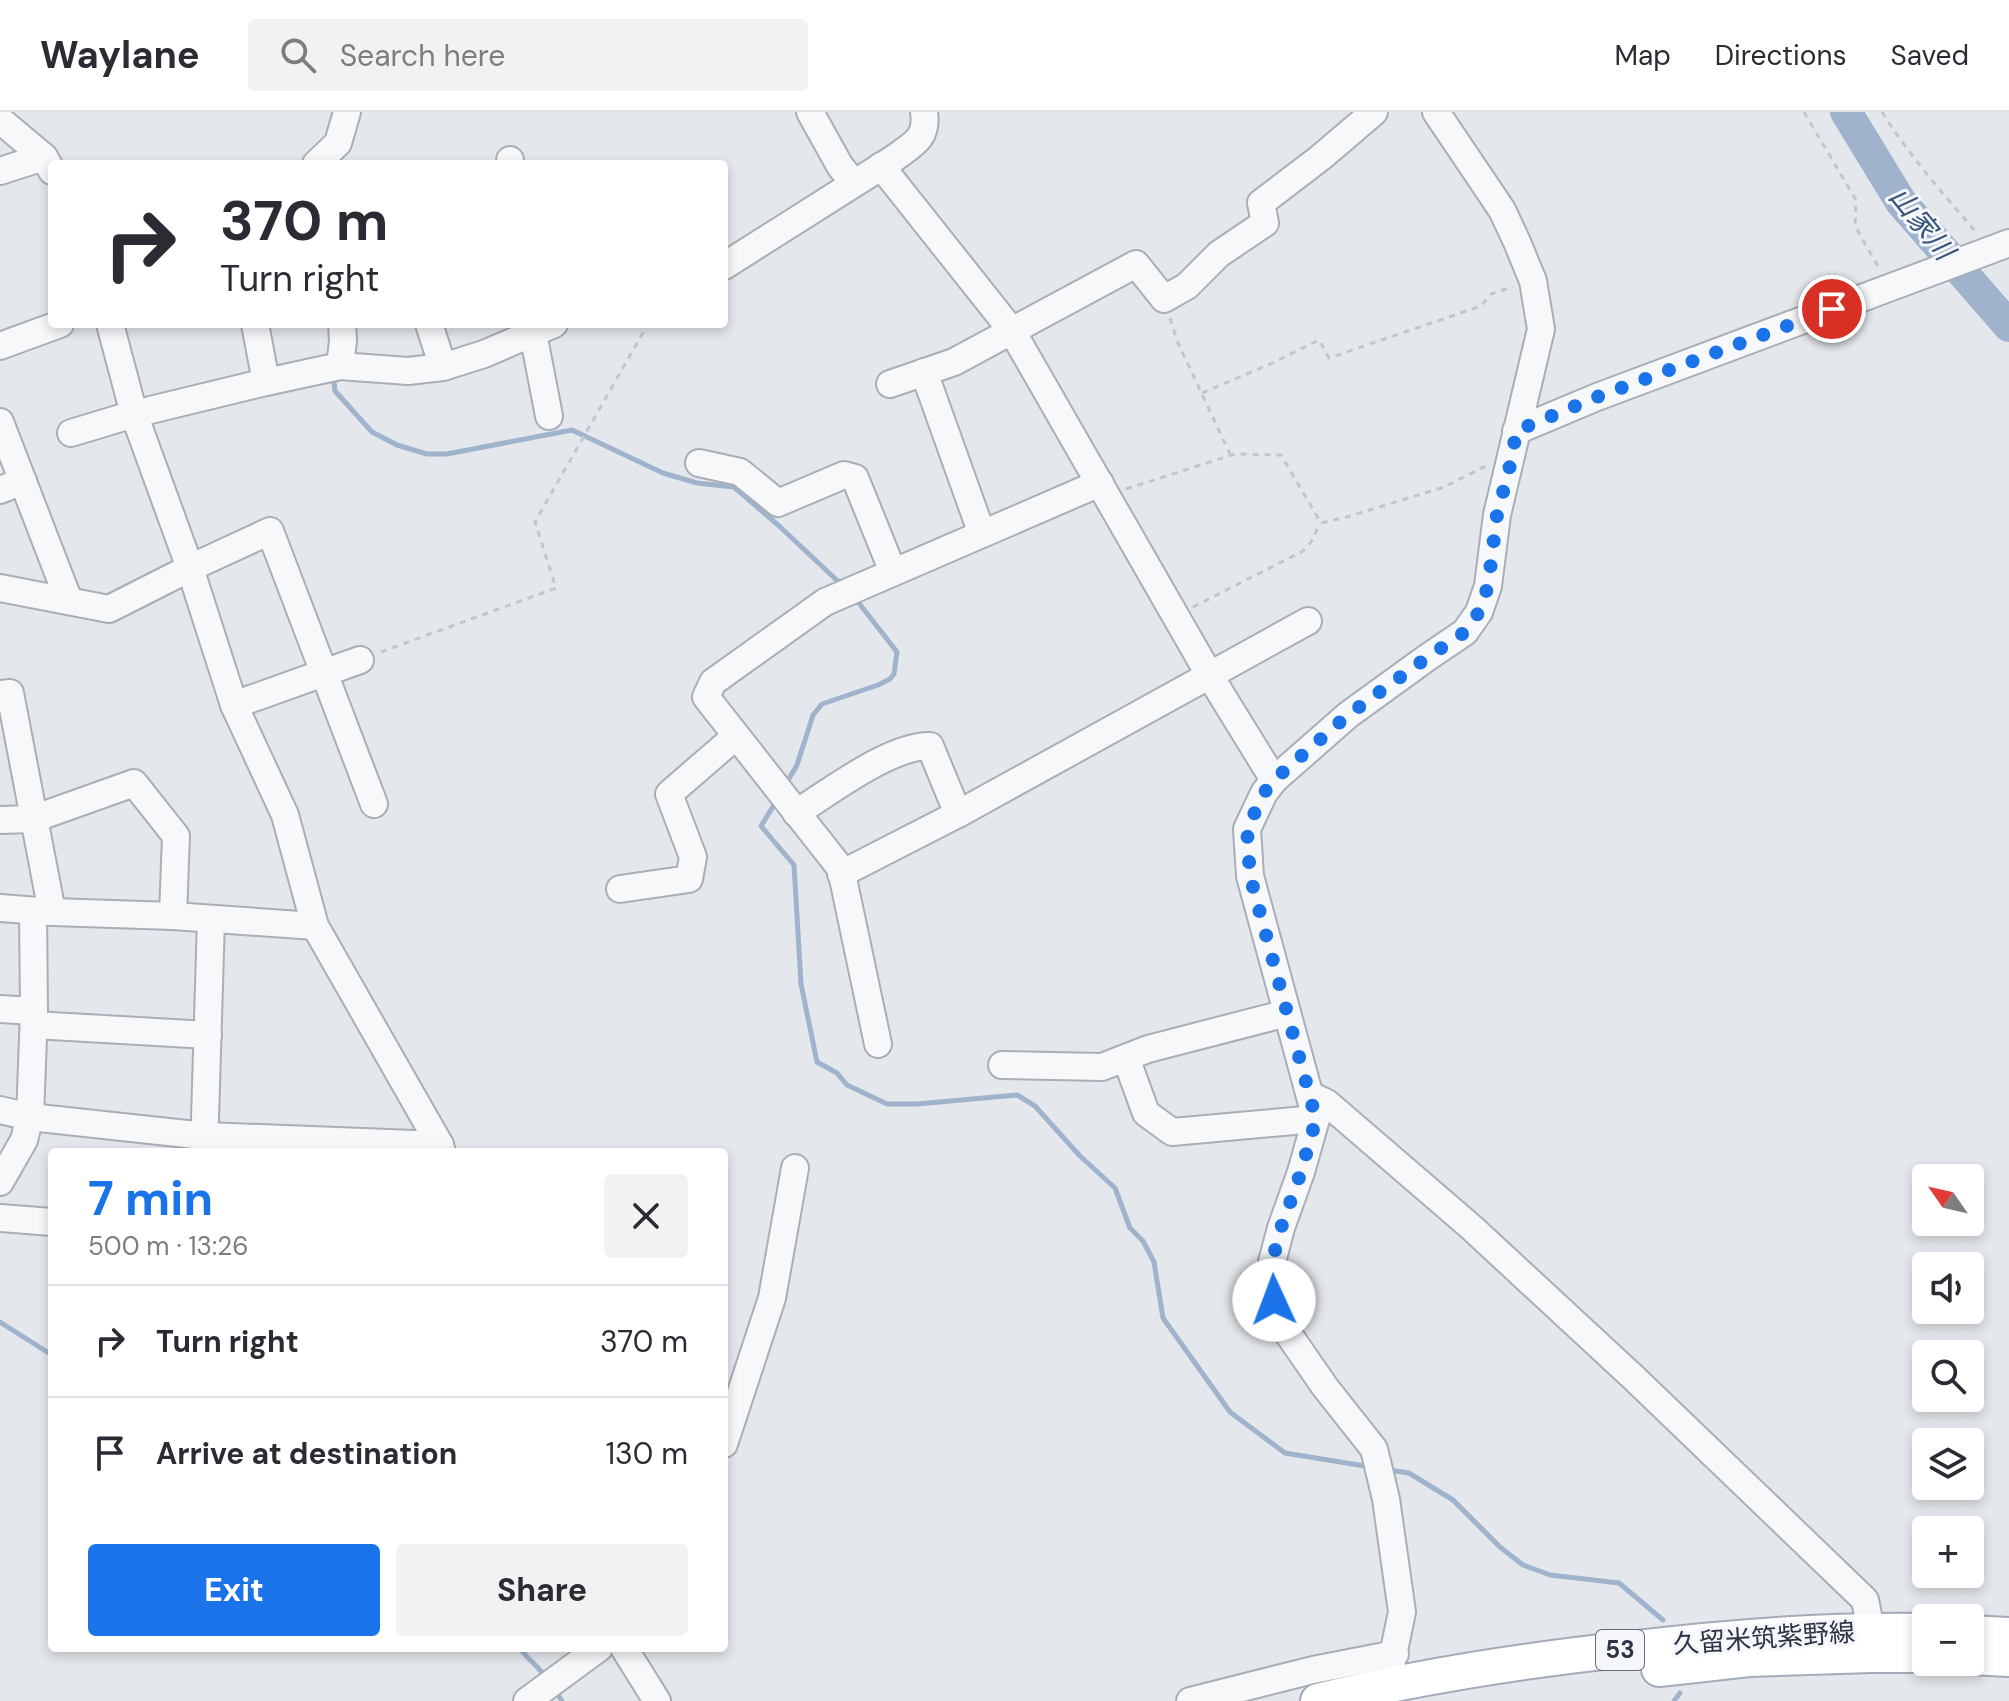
<!DOCTYPE html>
<html lang="en">
<head>
<meta charset="utf-8">
<style>
  :root { --surface:#fff; --page:#f2f2f3; --text:#2b2b33; --muted:#7c7c81; --line:#e1e1e2; --accent:#1a73e8 }
  body { margin:0; font-family:"DM Sans","Noto Sans JP",sans-serif; background:var(--page); color:var(--text); height:100vh; display:flex; flex-direction:column; font-size:30px; white-space:nowrap }
  * { box-sizing:border-box; margin:0 }
  p { font-size:26px; color:var(--muted) }
  .icon { flex:none; width:44px; height:44px; fill:none; stroke:currentColor; stroke-width:2; stroke-linecap:round; stroke-linejoin:round }
  .map { position:relative; flex:1; overflow:hidden }
  .drawer { position:absolute; left:48px; top:1036px; width:680px; height:504px; display:flex; flex-direction:column; background:var(--surface); border-radius:8px; box-shadow:0 4px 12px #0003 }
  .drawer>* { flex:none }
  .guide { position:absolute; left:48px; top:48px; width:680px; height:168px; border-radius:8px; box-shadow:0 4px 12px #0003; background:#fff; color:var(--text); overflow:hidden }
  .needle { width:52px; rotate:304deg }
  .tools { position:absolute; left:1912px; top:1052px; display:grid; gap:16px }
  .tools a { display:grid; place-items:center; width:72px; height:72px; border-radius:8px; background:var(--surface); box-shadow:0 4px 12px #0003; font-size:40px }
  .pin { position:absolute; display:grid; place-items:center; width:68px; height:68px; color:#fff; margin:-34px; border:4px solid #fff; border-radius:50%; box-shadow:0 2px 8px #0007 }
  .me { position:absolute; width:88px; margin:-44px; rotate:358deg; stroke-linejoin:round; filter:drop-shadow(0 0 6px #0008) }
  .turn { display:flex; align-items:center; gap:28px; height:168px; padding:0 40px; font-size:36px }
  .turn .icon { width:104px; height:104px; stroke-width:2.5 }
  .turn b { display:block; font-size:56px; line-height:68px }
  .round { display:grid; place-items:center; flex:none; width:84px; height:84px; border-radius:8px; background:var(--page) }
  .headline { display:flex; align-items:center; justify-content:space-between; height:136px; padding:0 40px }
  h1 { font-size:48px; font-weight:700; line-height:60px; color:var(--accent) }
  .primary-button { display:flex; gap:16px; margin-top:auto; padding:16px 40px }
  .primary-button a { flex:1; height:92px; border-radius:8px; background:var(--accent); color:#fff; font-size:32px; font-weight:700; line-height:92px; text-align:center }
  .primary-button a+a { background:var(--page); color:var(--text) }
  ul { padding:0; list-style:none }
  li { display:flex; align-items:center; gap:24px; height:112px; padding:0 40px; border-top:2px solid var(--line) }
  li div { flex:1 }
  li b { display:block; font-size:30px }
  li em { font-style:normal }
  header { display:flex; align-items:center; gap:48px; box-sizing:border-box; height:112px; padding:0 40px; background:var(--surface); border-bottom:2px solid var(--line) }
  header strong { font-size:38px }
  nav { display:flex; gap:44px; margin-inline-start:auto; font-size:28px }
  .search { width:560px; height:72px; background:var(--page); display:flex; align-items:center; gap:20px; box-sizing:border-box; padding:0 28px; border-radius:8px; color:var(--muted); font-size:30px }
  .map>svg:first-child { display:block }
  .lines { fill:none; stroke-linecap:round; stroke-linejoin:round }
  .stream { stroke:#9fb4cc; stroke-width:5 }
  .river { stroke:#9fb4cc; stroke-width:32 }
  .minor-casing { stroke:#a9aeb7; stroke-width:30 }
  .major-casing { stroke:#a3abb8; stroke-width:38 }
  .path { stroke:#c2c5cb; stroke-width:3; stroke-dasharray:6 6; stroke-linecap:butt }
  .minor { stroke:#f7f8fa; stroke-width:26 }
  .major { stroke:#fff; stroke-width:34 }
  .route { stroke:#1a73e8; stroke-width:14; stroke-dasharray:0 25.2 }
  .labels { text-anchor:middle; stroke-width:6; stroke-linejoin:round; paint-order:stroke }
  .shield { fill:#f4f6f9; stroke:#676e7b; stroke-width:2 }
  .shield-label { font-size:24px; font-weight:bold; fill:#2b3445 }
  .street-label { font-size:26px; fill:#2b3445; stroke:#f4f6f9 }
  .water-label { font-size:28px; font-style:italic; fill:#34527a; stroke:#f4f6f9 }
</style>
</head>
<body>
<header>
<strong>Waylane</strong>
<div class="search"><svg class="icon" aria-label="search" viewBox="0 0 24 24"><circle cx="10" cy="10" r="6"/><path d="M15 15l6 6"/></svg>Search here</div>
<nav><a>Map</a><a>Directions</a><a>Saved</a></nav>
</header>
<div class="map">
<svg width="2009" height="1589" viewBox="0 0 2009 1589">
  <rect width="100%" height="100%" fill="#e4e7ec"/>
  <g class="lines">
    <g class="stream">
      <path d="M334,270L335,279L372,320L397,333L427,342H447L572,318L663,361L697,371L734,375L778,413L842,473"/>
      <path d="M786,672L797,653L813,603L822,592L878,573L890,567L894,562L897,540L855,486"/>
      <path d="M777,688L761,714L794,753L801,872L817,950L837,961L847,973L887,992H917L1017,983L1035,994L1080,1044L1115,1076L1130,1116L1143,1129L1154,1150L1163,1206L1230,1300L1285,1341L1371,1355"/>
      <path d="M0,1210L52,1243"/>
      <path d="M1389,1358L1409,1361L1453,1388L1500,1435L1523,1453L1550,1463L1619,1471L1663,1508"/>
      <path d="M520,1536C527,1547 538,1554 546,1565"/>
      <path d="M556,1580L562,1589"/>
      <path d="M1674,1589L1680,1581"/>
    </g>
    <path class="river" d="M1846,0L1901,90L2009,214"/>
    <defs>
      <g id="minor">
        <path d="M810,0L840,54L853,70"/>
        <path d="M0,8L44,45L52,59"/>
        <path d="M510,48V52"/>
        <path d="M316,52L338,31L347,0"/>
        <path d="M881,54L1012,219L1210,564L1274,668"/>
        <path d="M0,59L44,45"/>
        <path d="M724,154L893,47C913,32 928,27 924,0"/>
        <path d="M110,212L134,302L190,456L234,593L285,703L315,814L440,1033L442,1040"/>
        <path d="M255,212L266,270"/>
        <path d="M429,212L443,255"/>
        <path d="M530,212L533,221L549,304"/>
        <path d="M0,234L60,212"/>
        <path d="M340,254L343,229L342,212"/>
        <path d="M924,260L982,422"/>
        <path d="M890,272L954,250L1136,152L1164,187L1187,174L1219,142L1265,111L1261,91L1320,46L1374,0"/>
        <path d="M0,310L69,489"/>
        <path d="M1516,319L1597,285L2009,131"/>
        <path d="M71,321L134,302L266,270L340,254L408,259L443,255L484,242L554,212"/>
        <path d="M699,351L740,360L778,391L844,363L855,366L893,460"/>
        <path d="M0,378L23,369"/>
        <path d="M0,476L109,497L190,456L270,419L374,692"/>
        <path d="M0,582L10,581L52,800"/>
        <path d="M234,593L360,548"/>
        <path d="M796,701C830,680 891,633 930,634L958,702L1308,509"/>
        <path d="M0,708L33,707L134,671L176,724L173,804"/>
        <path d="M841,762L958,702"/>
        <path d="M620,777L689,767L693,745L669,682L736,624"/>
        <path d="M0,796L52,800L173,804L315,814"/>
        <path d="M0,897L34,899"/>
        <path d="M34,913L208,923"/>
        <path d="M878,932L841,757L706,585L713,570L825,490L1100,371"/>
        <path d="M1126,946L1146,1001L1172,1020L1316,1007"/>
        <path d="M1002,953L1102,955L1148,937L1287,901"/>
        <path d="M1310,983L1327,991L1471,1115L1634,1266L1865,1488L1871,1518"/>
        <path d="M0,998L30,1005L205,1024L440,1033"/>
        <path d="M204,1040L211,807"/>
        <path d="M0,1070L24,1028L30,1005L34,899L33,799"/>
        <path d="M0,1106L52,1110"/>
        <path d="M724,1332L772,1186L795,1056"/>
        <path d="M624,1536L657,1589"/>
        <path d="M1387,1572L1402,1500L1386,1387L1374,1337L1325,1275L1287,1220L1274,1188L1272,1150L1281,1116L1301,1060L1316,1007L1250,764L1247,717L1264,681L1274,668L1348,603L1428,545L1465,520L1479,500L1488,474L1497,403L1541,217L1533,169L1517,130L1502,98L1436,0"/>
        <path d="M527,1589L599,1536"/>
        <path d="M1190,1589L1313,1558L1395,1542"/>
      </g>
      <g id="major">
        <path d="M1970,1521L2009,1523"/>
        <path d="M1970,1545L2009,1547"/>
        <path d="M1659,1557L1749,1547L1871,1543H1926"/>
        <path d="M1318,1589C1421,1564 1525,1548 1629,1537C1728,1525 1826,1517 1926,1519"/>
      </g>
    </defs>
    <use href="#minor" class="minor-casing"/>
    <use href="#major" class="major-casing"/>
    <g class="path">
      <path d="M1804,0L1856,88L1855,114L1879,156"/>
      <path d="M1882,0C1909,43 1943,82 1976,120"/>
      <path d="M1170,206L1178,231L1230,342"/>
      <path d="M1202,281L1268,253L1319,228L1329,246L1481,194L1491,182L1513,175"/>
      <path d="M1126,377L1235,342L1281,343L1321,411L1347,405L1444,375L1488,353"/>
      <path d="M1193,495L1303,439L1311,430L1320,411"/>
      <path d="M381,540L556,476L535,410L648,212"/>
    </g>
    <use href="#minor" class="minor"/>
    <use href="#major" class="major"/>
  </g>
  <g class="lines">
    <path class="route" d="M1274,1188L1272,1150L1281,1116L1301,1060L1316,1007L1250,764L1247,717L1264,681L1274,668L1348,603L1428,545L1465,520L1479,500L1488,474L1497,403L1512,346L1516,319L1597,285L1832,197"/>
  </g>
  <g class="labels">
    <rect class="shield" x="1596" y="1518" width="48" height="40" rx="6"/>
    <g class="shield-label">
      <text x="1620" y="1546">53</text>
    </g>
    <g class="street-label">
      <text transform="translate(1764 1526) rotate(-4)" y="9">久留米筑紫野線</text>
    </g>
    <g class="water-label">
      <text transform="translate(1922 111) rotate(51)" y="10">山家川</text>
    </g>
  </g>
</svg>
<div class="tools">
<a><svg class="needle" viewBox="-14 -14 28 28"><path d="M0-13l5 13h-10z" fill="#e53935"/><path d="M0 13l5-13h-10z" fill="#7c7c81"/></svg></a>
<a><svg class="icon" aria-label="sound" viewBox="0 0 24 24"><path d="M4 9h4l5-4v14l-5-4H4zM17 9q2 3 0 6"/></svg></a>
<a><svg class="icon" aria-label="search" viewBox="0 0 24 24"><circle cx="10" cy="10" r="6"/><path d="M15 15l6 6"/></svg></a>
<a><svg class="icon" aria-label="layers" viewBox="0 0 24 24"><path d="M12 4l9 5-9 5-9-5zM3 14l9 5 9-5"/></svg></a>
<a>+</a>
<a>−</a>
</div>
<div class="pin" style="left:1832px;top:197px;background:#d93025"><svg class="icon" aria-label="arrive" viewBox="0 0 24 24"><path d="M6 21V4h12l-3 4 3 4H6"/></svg></div>
<svg class="me" style="left:1274px;top:1188px" viewBox="-20 -20 40 40"><circle r="19" fill="#fff"/><path d="M0-13L10 11 0 6-10 11z" fill="#1a73e8"/></svg>
<div class="guide">
<div class="turn"><svg class="icon" aria-label="right" viewBox="0 0 24 24"><path d="M7 20v-9h11M14 6l5 5-5 5"/></svg><div><b>370 m</b>Turn right</div></div>
</div>
<section class="drawer">
<div class="headline"><div><h1>7 min</h1><p>500 m · 13:26</p></div><a class="round"><svg class="icon" aria-label="close" viewBox="0 0 24 24"><path d="M6 6l12 12M18 6L6 18"/></svg></a></div>
<ul>
<li><svg class="icon" aria-label="right" viewBox="0 0 24 24"><path d="M7 20v-9h11M14 6l5 5-5 5"/></svg><div><b>Turn right</b></div><em>370 m</em></li>
<li><svg class="icon" aria-label="arrive" viewBox="0 0 24 24"><path d="M6 21V4h12l-3 4 3 4H6"/></svg><div><b>Arrive at destination</b></div><em>130 m</em></li>
</ul>
<div class="primary-button"><a>Exit</a><a>Share</a></div>
</section>
</div>
</body>
</html>
